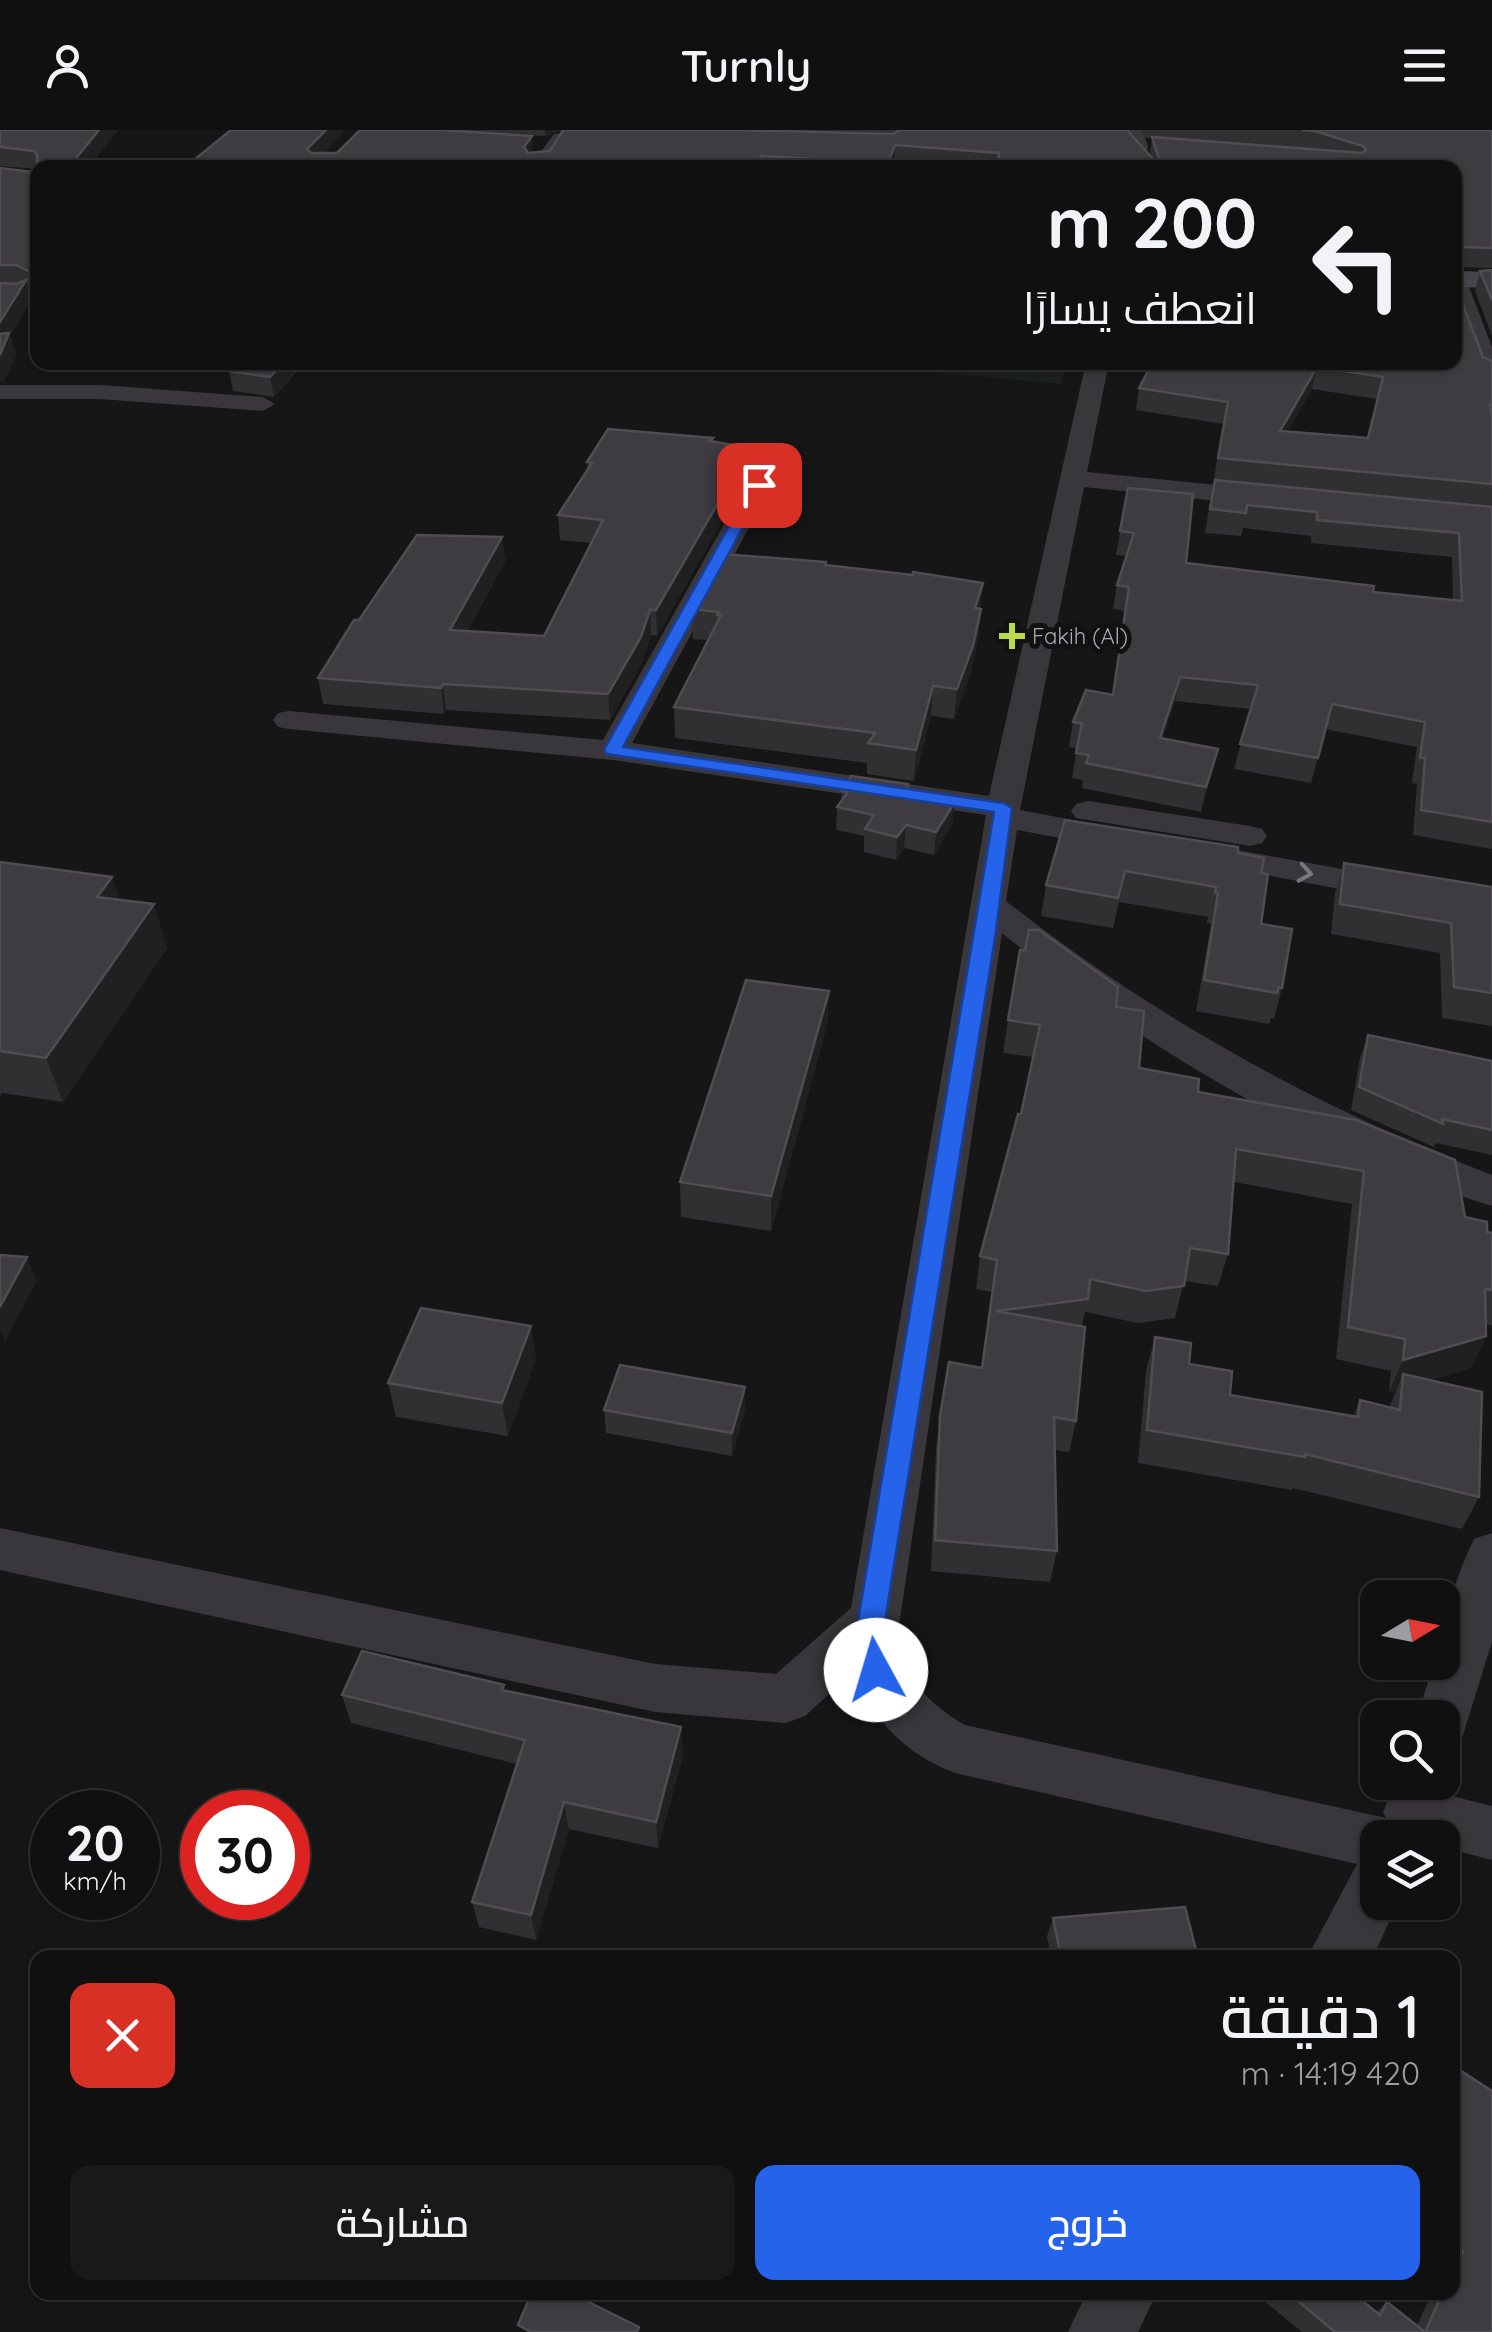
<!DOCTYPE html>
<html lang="ar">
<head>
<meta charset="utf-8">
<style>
  :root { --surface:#101011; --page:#19191a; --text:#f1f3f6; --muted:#9c9d9f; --line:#303031; --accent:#2563eb }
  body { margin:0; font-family:Quicksand,Cairo,sans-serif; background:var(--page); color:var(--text); direction:rtl; height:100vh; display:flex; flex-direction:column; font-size:38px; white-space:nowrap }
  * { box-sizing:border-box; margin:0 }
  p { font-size:32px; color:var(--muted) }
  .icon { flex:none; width:55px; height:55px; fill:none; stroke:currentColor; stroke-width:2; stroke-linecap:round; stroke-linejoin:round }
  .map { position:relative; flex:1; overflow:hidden; direction:ltr }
  .side { position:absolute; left:30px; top:1820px; width:1430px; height:350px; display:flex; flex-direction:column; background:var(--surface); border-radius:20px; box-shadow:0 2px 8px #0004,0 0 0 2px var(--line); direction:rtl }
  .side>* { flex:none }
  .guide { position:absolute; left:30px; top:30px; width:1432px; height:210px; border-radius:20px; box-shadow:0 2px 8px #0004,0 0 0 2px var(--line); direction:rtl; background:#101011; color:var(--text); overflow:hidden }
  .needle { width:65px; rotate:80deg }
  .fabs { position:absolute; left:1360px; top:1450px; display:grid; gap:20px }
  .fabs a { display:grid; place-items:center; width:100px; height:100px; border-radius:20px; background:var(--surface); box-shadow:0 2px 8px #0004,0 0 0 2px var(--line); font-size:50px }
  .speed { position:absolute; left:30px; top:1660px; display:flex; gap:20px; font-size:50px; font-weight:700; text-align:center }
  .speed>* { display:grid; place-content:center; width:130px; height:130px; border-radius:50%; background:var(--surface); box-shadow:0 2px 8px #0004,0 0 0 2px var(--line); line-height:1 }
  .speed small { font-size:25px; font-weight:400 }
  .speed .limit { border:15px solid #d22; background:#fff; color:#111 }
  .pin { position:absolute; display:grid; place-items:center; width:85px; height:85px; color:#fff; margin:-42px; border-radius:20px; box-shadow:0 5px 15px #0006 }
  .me { position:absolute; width:110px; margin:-55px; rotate:354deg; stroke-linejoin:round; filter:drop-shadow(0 0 8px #0008) }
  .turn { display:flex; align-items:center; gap:35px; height:210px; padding:0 40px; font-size:45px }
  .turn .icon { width:130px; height:130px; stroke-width:2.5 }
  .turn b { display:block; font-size:70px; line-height:85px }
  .round { display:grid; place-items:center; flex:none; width:105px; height:105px; border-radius:20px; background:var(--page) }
  .headline { display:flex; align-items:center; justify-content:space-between; height:170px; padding:0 40px }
  h1 { font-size:60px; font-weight:600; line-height:75px }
  .cta { display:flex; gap:20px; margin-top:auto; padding:20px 40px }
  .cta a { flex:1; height:115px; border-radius:20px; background:var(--accent); color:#fff; font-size:40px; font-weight:600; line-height:115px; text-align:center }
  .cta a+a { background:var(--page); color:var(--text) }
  header { display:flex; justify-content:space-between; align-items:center; height:130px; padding:0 40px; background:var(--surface); font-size:45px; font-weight:600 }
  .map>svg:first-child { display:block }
  .green { fill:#1c2120 }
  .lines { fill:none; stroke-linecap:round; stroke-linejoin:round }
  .street { fill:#39373b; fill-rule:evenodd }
  .secondary { fill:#47454b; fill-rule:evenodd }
  .wall { fill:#302f32; fill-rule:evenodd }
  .shaded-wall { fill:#202021 }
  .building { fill:#3e3c40; stroke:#4f4d52; stroke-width:2.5; fill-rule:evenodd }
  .oneway { stroke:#78767e }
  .route { fill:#2563eb; stroke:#184099; stroke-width:2.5 }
  .poi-dot { fill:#bbda4a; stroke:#111112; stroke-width:4 }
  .labels { text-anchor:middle; stroke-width:10; stroke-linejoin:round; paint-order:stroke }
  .far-poi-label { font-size:22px; fill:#aca9b5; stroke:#111112; text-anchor:start }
</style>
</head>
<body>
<header><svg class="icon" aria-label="menu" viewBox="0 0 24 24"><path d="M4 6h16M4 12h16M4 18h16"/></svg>Turnly<svg class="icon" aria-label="person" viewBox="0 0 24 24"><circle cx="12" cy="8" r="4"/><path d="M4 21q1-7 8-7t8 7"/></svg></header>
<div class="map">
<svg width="1492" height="2202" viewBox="0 0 1492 2202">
  <rect width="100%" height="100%" fill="#161617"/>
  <path class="green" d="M933,233V232L1066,233L1061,254L929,242Z"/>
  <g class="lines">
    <g class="street">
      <path d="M1124,0H1142L1148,16L1145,38H1127L1130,16Z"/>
      <path d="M612,1L618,2V10L565,13L548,38H529L554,4Z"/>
      <path d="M1455,143L1466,149L1492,217V254L1480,247L1455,178Z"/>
      <path d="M1086,232H1109L1087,342L1267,360L1280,368L1267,376L1084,357L1020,680L1120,699L1132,702L1137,709L1132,716L1120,719L1017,700L1006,771C1155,888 1316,977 1492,1045V1076C1325,1026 1136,913 1002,803L896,1516C908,1552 932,1576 965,1595L1386,1688L1383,1682L1391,1663L1411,1656L1492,1676V1730L1442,1717V1708H1378V1772H1398L1374,1825L1307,1828L1357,1734L955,1643C905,1624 874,1591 853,1542L805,1586L786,1593L655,1582L0,1440V1398L655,1534L776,1544L851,1478L986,685L613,630L289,599L278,597L273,590L278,583L289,581L603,610L746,355L759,347L772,355L632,613L989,666Z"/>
      <path d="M0,255H100L263,267L275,274L263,281L100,269H0Z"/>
      <path d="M1088,671L1250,696L1262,699L1267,706L1262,713L1250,716L1076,688L1071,681L1076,674Z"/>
      <path d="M1204,714L1492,766V788L1192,731L1187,724L1192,717Z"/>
      <path d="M1492,1403V1512L1461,1611L1442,1618V1588H1417L1434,1532H1442C1442,1491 1456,1446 1474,1409Z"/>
      <path d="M1087,2162H1157L1138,2202H1068Z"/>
    </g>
    <path class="secondary" d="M1455,141L1492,142V158L1455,157Z"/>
  </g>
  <g class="wall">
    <path d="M0,0H118L88,38H38V159L36,163L28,158L31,170L10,206L16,225L4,251L0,252V38L33,42L36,39L0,36Z"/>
    <path d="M360,0H563L545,6L507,4L533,23L550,21L563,0H1127L1150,25L1152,8H1144L1142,0H1492V138L1457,137V159L1483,227L1492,231V719L1413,705L1417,654L1412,653L1417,617L1325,599L1311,653L1234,639L1250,579L1175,571L1163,609L1218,619L1201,682L1082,658L1083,650L1072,648L1077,618L1069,617L1073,592L1113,565L1125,481L1113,479L1117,455L1126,426L1116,425L1128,358L1186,433L1373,462L1453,470L1452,427L1311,413V406L1243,398L1241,406L1205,403L1223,294L1136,280L1139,258L1153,232H1455V38H943L894,34L893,38H184L337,23ZM1312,259L1377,269L1368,308L1288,301Z"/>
    <path d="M1492,140V206L1475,161L1480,141Z"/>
    <path d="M237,232H303L304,233L274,267L233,261L229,241Z"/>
    <path d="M713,308V311L750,342L657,506L651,505L642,533L610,590L446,580L444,584L323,574L318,548L359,490L502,407L505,432L467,501L544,506L591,413L560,410L558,385L587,340V332Z"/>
    <path d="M826,432V435L981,479L978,508L970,546L954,589L931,586L914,651L867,644V633L675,608L674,577L708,510L693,509L692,479Z"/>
    <path d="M908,654V661L955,672L952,694L934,725L904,718L896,730L864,722V706L836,700L837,677L841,671L842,661Z"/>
    <path d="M1238,723L1261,743V794L1282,858L1274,889L1271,888L1269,894L1196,881L1211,794L1207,793L1208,787L1119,772L1113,798L1041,786L1046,755Z"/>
    <path d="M0,732L112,747L119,770L167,818L63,972L2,963L0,966Z"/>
    <path d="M1344,733L1492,757V896L1442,888L1440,823L1331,804L1335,763Z"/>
    <path d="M829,861L827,895L771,1101L681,1087L680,1052Z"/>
    <path d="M1116,877L1139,938L1198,962L1465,1087L1487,1102L1492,1103V1196L1486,1194L1471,1238L1431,1250L1479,1367L1462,1399L1293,1358L1292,1360L1138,1333L1146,1241L1155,1207L1230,1265L1353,1287L1360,1270L1389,1277L1396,1261L1389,1262L1391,1241L1336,1229L1352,1074L1234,1052L1228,1124L1218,1156L1184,1151L1175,1188L1138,1193L1085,1182L1082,1196L1076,1291L1069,1322L1055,1320L1057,1421L1050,1452L931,1441L936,1318L940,1286L981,1238L992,1162L976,1159L980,1126L1021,984L1033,927L1003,923L1008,890Z"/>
    <path d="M1368,905L1492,931V1025L1436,1013L1434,1017L1351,980L1360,928Z"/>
    <path d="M536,1229L508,1306L396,1287L388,1253Z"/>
    <path d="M745,1257V1280L732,1326L606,1303L604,1280Z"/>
    <path d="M505,1561L683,1625L658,1718L569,1699L536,1810L479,1797L472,1772L517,1634L351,1593L342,1565Z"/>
    <path d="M1053,1788L1198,1828H1051L1047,1806Z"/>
    <path d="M1452,1935L1492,2202H1302L1258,2166L1260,2162H1351L1376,2182L1387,2172L1417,2196L1432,2162H1452Z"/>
  </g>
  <g class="shaded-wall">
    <path d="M99,0H118L88,38H68Z"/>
    <path d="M326,0H346L310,38L307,19Z"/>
    <path d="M545,0H563L545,6Z"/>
    <path d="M532,6L533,24L526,36L524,17Z"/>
    <path d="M895,15L894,34L893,38H888V33Z"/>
    <path d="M38,130V159L36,163L30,142Z"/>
    <path d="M26,150L31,170L10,206L16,225L4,251L0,252V192Z"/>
    <path d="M284,232H303L274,267L270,247Z"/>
    <path d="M1317,237L1312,259L1276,323L1280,301Z"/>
    <path d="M750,318V342L657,506L656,480Z"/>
    <path d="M502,407L505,432L453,525L450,500Z"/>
    <path d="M983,453L980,482L975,478Z"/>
    <path d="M981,479L978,508L970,546L954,589L957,559Z"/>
    <path d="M650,480L651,505L642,533L610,590L608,564Z"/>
    <path d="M1180,547L1175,571L1155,634L1160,608Z"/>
    <path d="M443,554L446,580L444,584L441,558Z"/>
    <path d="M933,556L931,586L914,651L916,620Z"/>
    <path d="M1218,619L1212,644L1201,682L1206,657Z"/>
    <path d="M955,672L952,694L934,725L936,702Z"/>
    <path d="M906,695L904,718L896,730L897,707Z"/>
    <path d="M112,747L126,790L97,767Z"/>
    <path d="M154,774L167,818L63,972L46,928Z"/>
    <path d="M829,861L827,895L771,1101V1066Z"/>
    <path d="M27,1127L37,1151L5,1211L0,1201V1177Z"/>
    <path d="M531,1196L536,1229L508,1306L502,1273Z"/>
    <path d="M1486,1206L1471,1238L1402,1259L1403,1244L1396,1261L1389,1262L1403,1230Z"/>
    <path d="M745,1257V1280L732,1326V1303Z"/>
    <path d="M681,1597L683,1625L658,1718L656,1692Z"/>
    <path d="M564,1672L569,1699L536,1810L531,1785Z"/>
  </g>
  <g class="building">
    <path d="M0,0H99L68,38H38V130L30,142L16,135H0V38L33,42L37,38V24L34,21L0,17Z"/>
    <path d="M231,0H326L307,19L311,23H337L360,0H441L532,6L524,17L528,23L550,21L563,0H738L893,4L900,0H1127L1161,38H1006L1007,32L998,31L999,23L895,15L888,33L761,26L760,38H184Z"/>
    <path d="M1302,0H1492V118L1461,117L1457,121V159L1483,227L1492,231V275H1490L1492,286V354L1218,328L1228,272L1139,258L1153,232H1455V38H1162L1152,7L1362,23L1366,20L1363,16L1315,1ZM1317,237L1383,247L1368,308L1280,301Z"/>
    <path d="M1492,140V170L1480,141Z"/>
    <path d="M26,150L0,192V153L16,154Z"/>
    <path d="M9,203L0,225V204Z"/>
    <path d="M237,232H284L270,247L229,241Z"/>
    <path d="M608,299L713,308L710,311L750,318L656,480H650L641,507L608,564L443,554L441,558L318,548L354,490H359L417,405L502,407L450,500L544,506L603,390L558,385L592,333L587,332Z"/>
    <path d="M1215,350L1492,377V692L1421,680L1425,628H1420L1425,592L1332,574L1318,628L1240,614L1258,555L1180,547L1160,608L1218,619L1206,657L1086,633L1089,625L1076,623L1082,593L1073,592L1086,560L1113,565L1129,457L1117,455L1134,403L1120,401L1128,358L1193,364L1186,433L1374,456L1373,462L1462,471L1459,403L1317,390V382L1247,375L1246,383L1210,379Z"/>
    <path d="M722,424L826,432L825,435L913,445V442L983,453L975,478L981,479L973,516L957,559L933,556L916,620L868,613L875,603L674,577L721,485H717L719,482L692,479Z"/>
    <path d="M851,646L908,654L907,660L955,672L936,702L906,695L897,707L865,699L874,685L837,677L848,662L842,661Z"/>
    <path d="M1065,690L1238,717V723L1264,728L1261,743L1268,744L1261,794L1292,799L1282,858L1279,857L1277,863L1204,850L1218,763H1215L1216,757L1125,741L1118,768L1046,755Z"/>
    <path d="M0,732L112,747L97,767L154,774L46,928L0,921Z"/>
    <path d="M1344,733L1492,757V863L1454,857L1451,793L1340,774Z"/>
    <path d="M1029,800H1039L1118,857L1116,877L1144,881L1139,938L1199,949L1198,962L1356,990L1455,1030L1465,1087L1487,1092V1102L1492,1103V1160L1485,1159L1486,1206L1403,1230L1405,1209L1348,1197L1364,1041L1236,1019L1228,1124L1190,1118L1184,1156L1146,1161L1090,1149L1088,1169L996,1181L1085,1197L1076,1291L1054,1287L1057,1421L935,1410L940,1286L949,1232L982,1238L997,1130L980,1126L1018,984H1021L1040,895L1008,890L1020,820H1025Z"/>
    <path d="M746,850L829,861L771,1066L680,1052Z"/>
    <path d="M1368,905L1492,931V1000L1442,989L1443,994L1359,957Z"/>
    <path d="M0,1125L27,1127L0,1177Z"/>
    <path d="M421,1178L531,1196L502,1273L388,1253Z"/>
    <path d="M1155,1207L1191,1213L1189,1234L1232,1241L1230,1265L1358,1287L1360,1270L1400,1280L1403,1244L1482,1262L1479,1367L1305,1324V1327L1147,1300Z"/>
    <path d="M620,1235L745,1257L732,1303L604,1280Z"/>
    <path d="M362,1521L504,1555L502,1560L681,1597L656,1692L564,1672L531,1785L472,1772L525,1610L342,1565Z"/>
    <path d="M1185,1777L1198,1828H1061L1053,1788Z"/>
    <path d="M1452,1935L1492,1961V2202H1335L1287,2162H1351L1380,2185L1387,2172L1425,2202L1443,2162H1452V2143L1463,2121L1452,2113Z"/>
    <path d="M532,2162H568L639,2197L637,2202H531L518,2195Z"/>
  </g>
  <defs><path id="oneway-chevron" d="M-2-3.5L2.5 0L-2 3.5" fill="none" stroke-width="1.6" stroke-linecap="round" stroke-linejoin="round" transform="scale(2.5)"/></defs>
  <use class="oneway" href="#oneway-chevron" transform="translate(1305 743) rotate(10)"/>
  <path class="route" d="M759,351L766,355L623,617L1003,673L1012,678L995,808L885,1491C884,1508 892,1536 886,1549L876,1553L867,1549C858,1530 857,1512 858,1491L994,682L607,624L604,620L752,355Z"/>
  <path class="poi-dot" d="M1007 491h10v10h10v10h-10v10h-10v-10h-10v-10h10z"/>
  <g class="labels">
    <g class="far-poi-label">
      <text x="1032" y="514">Fakih (Al)</text>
    </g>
  </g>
</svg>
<div class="fabs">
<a><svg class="needle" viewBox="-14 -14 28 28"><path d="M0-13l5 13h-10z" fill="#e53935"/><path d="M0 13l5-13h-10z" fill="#9c9d9f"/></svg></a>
<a><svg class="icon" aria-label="search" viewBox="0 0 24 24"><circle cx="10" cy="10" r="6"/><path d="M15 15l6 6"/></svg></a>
<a><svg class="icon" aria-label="layers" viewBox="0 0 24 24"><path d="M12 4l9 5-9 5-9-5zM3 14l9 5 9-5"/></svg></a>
</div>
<div class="speed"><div>20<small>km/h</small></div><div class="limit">30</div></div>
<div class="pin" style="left:759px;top:355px;background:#d93025"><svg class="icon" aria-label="arrive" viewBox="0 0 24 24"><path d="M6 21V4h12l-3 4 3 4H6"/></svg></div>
<svg class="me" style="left:876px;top:1540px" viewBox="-20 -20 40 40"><circle r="19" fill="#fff"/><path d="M0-13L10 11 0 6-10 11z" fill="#2563eb"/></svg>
<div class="guide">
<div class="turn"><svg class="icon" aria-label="left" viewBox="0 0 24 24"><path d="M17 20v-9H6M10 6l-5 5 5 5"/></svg><div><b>200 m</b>انعطف يسارًا</div></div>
</div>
<section class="side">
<div class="headline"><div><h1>1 دقيقة</h1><p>420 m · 14:19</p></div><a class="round" style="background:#d93025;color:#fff"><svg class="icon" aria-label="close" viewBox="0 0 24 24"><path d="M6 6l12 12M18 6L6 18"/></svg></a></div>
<div class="cta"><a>خروج</a><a>مشاركة</a></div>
</section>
</div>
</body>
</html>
